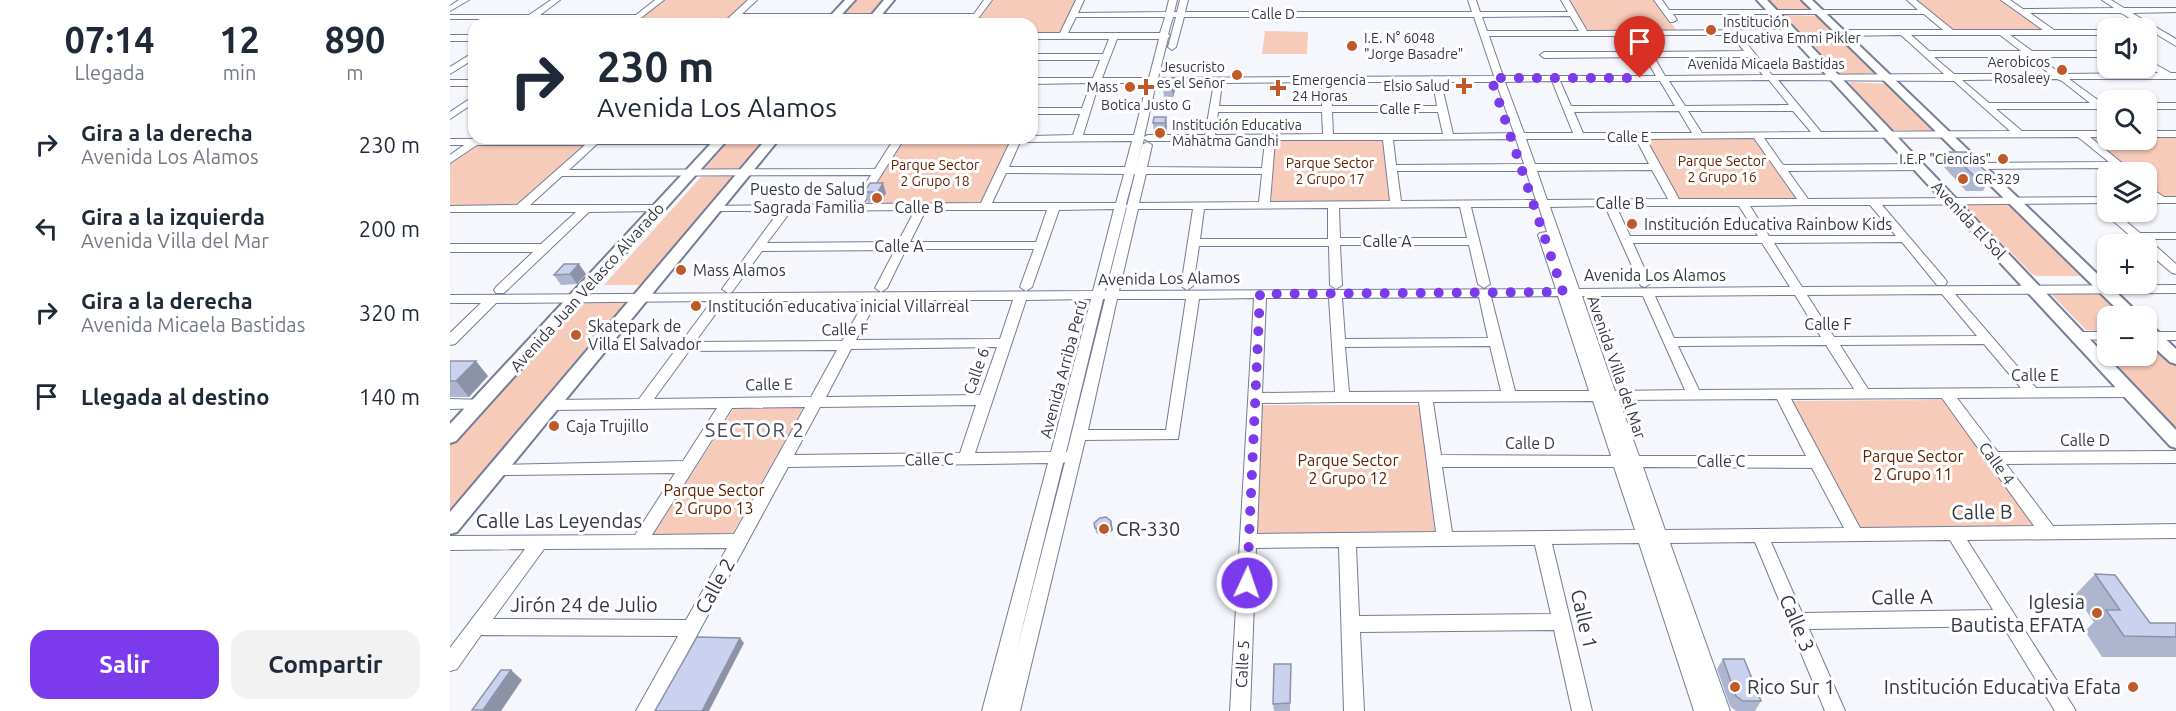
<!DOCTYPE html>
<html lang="es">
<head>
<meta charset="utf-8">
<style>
  :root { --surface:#fff; --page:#f2f2f3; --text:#1f2937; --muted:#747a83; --accent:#7c3aed }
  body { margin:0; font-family:Ubuntu,sans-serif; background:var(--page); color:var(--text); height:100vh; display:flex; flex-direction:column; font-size:22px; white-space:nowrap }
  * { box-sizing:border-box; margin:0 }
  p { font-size:20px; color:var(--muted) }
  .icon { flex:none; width:33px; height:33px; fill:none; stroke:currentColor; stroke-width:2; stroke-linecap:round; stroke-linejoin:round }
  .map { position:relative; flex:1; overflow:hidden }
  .sheet { display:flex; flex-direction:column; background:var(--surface); width:450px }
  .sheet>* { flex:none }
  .top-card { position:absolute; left:18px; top:18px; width:570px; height:126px; border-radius:18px; box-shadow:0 2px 4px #0004; background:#fff; color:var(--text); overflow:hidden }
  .buttons { position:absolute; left:1647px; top:18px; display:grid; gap:12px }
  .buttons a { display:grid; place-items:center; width:60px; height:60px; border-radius:12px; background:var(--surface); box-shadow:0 2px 4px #0004; font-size:30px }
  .pin { position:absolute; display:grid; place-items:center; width:51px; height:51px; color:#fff; margin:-62px -26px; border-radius:50% 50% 50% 0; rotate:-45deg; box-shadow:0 0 6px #0007 }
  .pin .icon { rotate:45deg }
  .me { position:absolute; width:66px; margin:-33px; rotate:3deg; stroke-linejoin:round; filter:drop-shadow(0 0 4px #0008) }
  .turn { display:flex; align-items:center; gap:21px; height:126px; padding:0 30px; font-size:27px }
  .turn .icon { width:78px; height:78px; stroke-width:2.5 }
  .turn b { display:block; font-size:42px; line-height:51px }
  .eta { display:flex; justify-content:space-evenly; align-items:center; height:102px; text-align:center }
  .eta b { font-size:36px; font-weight:700; line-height:42px }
  .action { display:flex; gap:12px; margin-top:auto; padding:12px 30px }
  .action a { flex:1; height:69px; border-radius:18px; background:var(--accent); color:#fff; font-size:24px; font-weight:700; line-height:69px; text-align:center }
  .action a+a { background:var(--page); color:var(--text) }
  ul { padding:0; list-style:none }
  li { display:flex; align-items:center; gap:18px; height:84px; padding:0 30px }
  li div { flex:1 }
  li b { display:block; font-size:22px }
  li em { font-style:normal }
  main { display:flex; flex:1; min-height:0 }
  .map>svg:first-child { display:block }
  .green { fill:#f7cbba }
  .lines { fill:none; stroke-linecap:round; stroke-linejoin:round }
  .minor-casing { stroke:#757c97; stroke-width:2 }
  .major-casing { stroke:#757c97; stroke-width:4 }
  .minor { fill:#fff; fill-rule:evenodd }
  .major { fill:#fff; fill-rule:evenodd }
  .wall { fill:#aeb5ce }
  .shaded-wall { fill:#8d93a7 }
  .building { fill:#cad2ef; stroke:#8d93a7; stroke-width:1.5 }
  .route { stroke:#7c3aed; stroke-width:10; stroke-dasharray:0 18 }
  .poi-dot { fill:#bf592a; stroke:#fff; stroke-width:2 }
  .labels { text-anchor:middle; stroke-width:6; stroke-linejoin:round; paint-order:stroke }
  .far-street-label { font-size:14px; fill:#343843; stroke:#fff }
  .far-poi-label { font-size:14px; fill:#343843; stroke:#fff; text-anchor:start }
  .far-park-label { font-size:14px; fill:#632100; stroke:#fff }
  .poi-label { font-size:16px; fill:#343843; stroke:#fff; text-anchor:start }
  .street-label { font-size:16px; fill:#343843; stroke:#fff }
  .park-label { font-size:16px; fill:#632100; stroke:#fff }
  .quarter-label { font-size:20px; letter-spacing:1.5px; fill:#464c64; stroke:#fff }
  .near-street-label { font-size:20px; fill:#343843; stroke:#fff }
  .near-poi-label { font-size:20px; fill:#343843; stroke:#fff; text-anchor:start }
</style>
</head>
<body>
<main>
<section class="sheet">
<div class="eta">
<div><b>07:14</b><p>Llegada</p></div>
<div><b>12</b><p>min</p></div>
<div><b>890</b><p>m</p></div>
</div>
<ul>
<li><svg class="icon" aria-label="right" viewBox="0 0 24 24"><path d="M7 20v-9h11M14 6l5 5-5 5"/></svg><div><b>Gira a la derecha</b><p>Avenida Los Alamos</p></div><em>230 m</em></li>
<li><svg class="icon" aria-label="left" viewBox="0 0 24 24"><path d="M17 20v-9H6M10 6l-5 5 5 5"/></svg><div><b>Gira a la izquierda</b><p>Avenida Villa del Mar</p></div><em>200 m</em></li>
<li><svg class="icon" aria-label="right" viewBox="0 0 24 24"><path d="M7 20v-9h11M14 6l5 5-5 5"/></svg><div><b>Gira a la derecha</b><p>Avenida Micaela Bastidas</p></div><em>320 m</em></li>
<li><svg class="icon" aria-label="arrive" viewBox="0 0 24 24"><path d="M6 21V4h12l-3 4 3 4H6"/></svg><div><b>Llegada al destino</b></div><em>140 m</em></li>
</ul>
<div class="action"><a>Salir</a><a>Compartir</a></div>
</section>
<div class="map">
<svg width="1726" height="711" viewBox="0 0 1726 711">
  <rect width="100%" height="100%" fill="#f5f7fd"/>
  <g class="green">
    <path d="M213,0H300L273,24H182Z"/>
    <path d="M407,0H435L423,14H394Z"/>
    <path d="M541,0H627L610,34H582V24H526Z"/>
    <path d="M1119,0H1205L1227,31H1136Z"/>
    <path d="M1318,0H1351L1360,10H1328Z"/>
    <path d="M1463,0H1551L1594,30L1502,31Z"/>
    <path d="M1335,15L1367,16L1425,73L1390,75L1334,17Z"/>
    <path d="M815,31L858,32L857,54H812Z"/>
    <path d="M1401,82L1438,84L1484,131L1443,130L1399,84Z"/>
    <path d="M1638,137L1696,140L1697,137H1726V197H1712L1697,184L1696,172H1682Z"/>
    <path d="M282,138H319L293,169H254Z"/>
    <path d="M1305,138L1349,199L1228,200L1196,139Z"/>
    <path d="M825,141H934L940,201L821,203Z"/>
    <path d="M558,143L531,203L413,204L451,144Z"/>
    <path d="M138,144L67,205L0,206V164L25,145Z"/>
    <path d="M283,176L191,285H154L251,177Z"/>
    <path d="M1519,204H1554L1564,207L1631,273L1630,276H1587L1582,274L1517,207Z"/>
    <path d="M1600,293H1651L1677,316H1658L1657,332L1636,330Z"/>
    <path d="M130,302H181L0,519V444Z"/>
    <path d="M1657,341L1658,356H1696L1697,341L1706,345L1726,365V428L1648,346L1649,342Z"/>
    <path d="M1496,400L1589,528L1409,530L1337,401Z"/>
    <path d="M811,405H969L985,532L807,535Z"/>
    <path d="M354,406L282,535L202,536L284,408Z"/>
  </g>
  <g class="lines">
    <defs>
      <g id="minor">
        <path d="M9,0H19L0,11V6Z"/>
        <path d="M101,0H110L90,15H186L205,0H214L183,24H178L179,19H0V15H79Z"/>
        <path d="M298,0H307L292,14H524L534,0H542L524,24L518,22L520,18H287L281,24H272Z"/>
        <path d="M626,0H634L628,13L716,12L719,0H727L724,12H727L730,0H738L735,12H1022L1018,0H1026L1030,12H1118L1111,0H1119L1137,31L1345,30V34H1342L1290,35L1322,75L1494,74L1451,35L1390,36L1386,33L1390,30H1493L1474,14H1223L1227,20L1223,22H1220L1204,0H1212L1219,10H1468L1457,0H1466L1503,30H1593L1551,0H1560L1573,9L1664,8L1652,0H1661L1674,8H1726V12L1682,13L1726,39V46L1671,13H1580L1604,30H1658V35H1560L1582,51H1658V57H1589L1611,74L1708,73L1696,66V59L1721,73H1726V79H1619L1652,103H1658V109H1546L1572,131H1658V137H1640L1683,172H1672L1667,168L1528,169L1523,166L1528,163L1659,162L1628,137L1314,138L1333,165L1469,164L1474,167L1469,170L1338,171L1358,199L1658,197V203L1432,205L1495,279L1497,282L1495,285H1487L1452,242L1324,243L1352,287L1726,285V293L1505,294L1586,388L1680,387L1687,392L1680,397L1507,398L1548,452L1726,451V463L1556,464L1603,526L1726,524V538L1517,540L1626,711H1605L1553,626L1359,629L1395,711H1375L1305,542L1220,543L1280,711H1244L1189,543L1102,544L1142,711H1122L1104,630L910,632L914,711H894L889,547L806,548L800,711H780L804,298L749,299L728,439L635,440L570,711H532L598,463L338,467L206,711H186L228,636L31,635L7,669L0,671V648L75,549L0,550V536L185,535L225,473L49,475L44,473L41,469L44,465L233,461L267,408L103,410L98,409L96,405L98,401L103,400L189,399L262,301L46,303L5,344L0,345V333L31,303H0V295L643,291L664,209L609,210L582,287L576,291L570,287L584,249H456L437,288L431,292L425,288L445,250L312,251L282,292L278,293L272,289L329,211H265L259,208L261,206L402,204L421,175L112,176L80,205H208L214,208L208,211L139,212L54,293H46L44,290L46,287L83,252H0V244H91L126,212H0V206L67,205L135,145H27L0,163V155L14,145H0V139L271,138L276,141L271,144H147L119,170L425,169L442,142L322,143L317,140L318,138H582V136L623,135L630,114H582V108H632L641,83L582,84V78H643L650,60H582V54H653L659,39H582V33H610ZM1120,16L1129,31H1037L1032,17ZM626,17H715L710,33H618ZM723,17H726L718,47L722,50L726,47L734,17H1024L1044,76L708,78L718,38L720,36L718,34ZM1190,35H1281L1294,51L1200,52ZM1461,35H1550L1571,51H1479ZM1039,36H1181L1192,52H1094L1090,55L1094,58L1195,57L1206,76H1053ZM667,39H709L699,78H652ZM1204,57H1298L1313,75L1215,76ZM1484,57H1578L1600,74H1504ZM1607,79L1612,81L1640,103H1539L1512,80ZM1319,80L1339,105L1235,106L1219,81ZM1328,80L1504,81L1560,131L1371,132ZM1102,81L1123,133H1074L1055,82ZM1110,81H1210L1225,106H1121ZM872,82V106H769L772,83ZM879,82H983L987,106H882ZM991,82H1046L1064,133L1003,134ZM649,83H697L684,135H633ZM706,83H764L755,135H698L694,137ZM1229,111L1242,133H1133L1124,112ZM1238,111H1343L1361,132L1252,133ZM768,112H872L873,134L765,135ZM882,112H988L993,134H883ZM1304,138L1347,199H1229L1196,139ZM694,139L698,141H815L812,168L697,167L702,145L697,142L692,145L686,167ZM1066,139L1074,164L946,165L943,140ZM1076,139H1186L1199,164H1085ZM825,140H933L940,201L820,202ZM682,141L675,167H559L570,142ZM452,142H560L531,203L413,204ZM1202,170L1218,199L1097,200L1087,171ZM947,171H1076L1086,200L951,201ZM556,173L674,174L666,203H542ZM684,174H685L677,206L676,204ZM696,174H812L809,202L689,203ZM1354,205H1420L1446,236H1319L1300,206ZM1155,206L1191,286L1195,287L1201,283L1183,243H1312L1340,287L1129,289L1100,207ZM1166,206H1289L1308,236H1180ZM677,207L656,291H655L676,208ZM1010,207L1017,238H890L889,208ZM1021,207H1089L1097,232L1090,233L1088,235L1106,289L669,291L688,209H743L731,286L737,290L743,286L749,246H879L880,285L886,289L892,285L890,245H1019L1028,284L1034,288L1040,284ZM878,208V239H750L754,209ZM465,210L448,242L317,243L341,211ZM476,210H597L586,242H460ZM1492,294L1527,336L1384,337L1357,295ZM1345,295L1371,337L1224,338L1205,296ZM1108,296L1139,391H1065L1041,297ZM1132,296H1193L1235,390L1165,391ZM1029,297L1038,338L895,339L892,298ZM816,298H879L885,392L812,393ZM641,299L601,452L525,453L576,300ZM653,299H655L617,452H616ZM667,299H736L716,430H638ZM427,300H563L550,339L406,340ZM275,301H415L392,341L245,342ZM1534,344L1571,388L1418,389L1390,345ZM1376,345L1404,389L1249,390L1228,346ZM1040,346L1051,391L899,392L895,347ZM547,347L530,395L376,397L401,349ZM387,350L361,397L204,399L239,351ZM1492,398L1584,526L1410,528L1341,399ZM1327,399L1356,456H1189L1169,400ZM1143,401L1161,456L991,455L983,402ZM890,402H969L986,532L807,534L812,403ZM526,405L510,453L344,455L370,407ZM355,407L284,534L202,535L282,408ZM615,462L565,657L613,463ZM992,467H1164L1185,530L1002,532ZM1193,467L1362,468L1394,528L1215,530ZM1500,540L1543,610L1352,613L1321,542ZM1085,545L1101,614L909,616L906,547ZM277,548L236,620L43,619L94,549Z"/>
        <rect x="0" y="35" width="24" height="6"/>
        <path d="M24,52V59L0,74V67Z"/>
        <rect x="0" y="80" width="24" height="6"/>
        <path d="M24,96V103L0,119V112Z"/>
        <rect x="1696" y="103" width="30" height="6"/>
        <rect x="1696" y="131" width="30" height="6"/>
        <path d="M1696,185L1714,197H1726V203H1696V197H1700L1696,194Z"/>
        <path d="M1658,209V212H1665L1690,233H1726V239H1698L1726,264V274L1722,273L1696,251V244H1690L1655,214L1653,212Z"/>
        <path d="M1628,332H1658V340L1623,339L1621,336L1623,333Z"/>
        <rect x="1696" y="332" width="30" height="8"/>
        <path d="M0,399L35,400L37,404L35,408L0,409Z"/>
      </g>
      <g id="major">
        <path d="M395,0H405L383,24H373Z"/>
        <path d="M434,0H444L424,24H414Z"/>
        <path d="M1307,0H1317L1726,430V448L1720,446Z"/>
        <path d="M1352,0H1362L1691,316H1674Z"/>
        <path d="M266,138H279L6,441L0,443V424Z"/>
        <path d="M317,138H330L7,532L0,534V512Z"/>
        <path d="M1696,325L1702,326L1726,349V364L1720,362L1696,340Z"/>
      </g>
    </defs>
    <use href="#minor" class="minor-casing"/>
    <use href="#major" class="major-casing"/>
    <use href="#minor" class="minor"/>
    <use href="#major" class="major"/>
  </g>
  <g class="wall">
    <path d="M725,78L726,87L723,97H714L713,88Z"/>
    <path d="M716,117L717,127L716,133H704L703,123Z"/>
    <path d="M1500,152L1541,176L1533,191H1516L1493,166Z"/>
    <path d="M420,183L436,193L431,202H418L414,192Z"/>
    <path d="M114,264L136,274L127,284L111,285L104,275Z"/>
    <path d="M0,361L38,376L19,397H0Z"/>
    <path d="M661,521L663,530L656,536L646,533L645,528Z"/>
    <path d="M1645,574L1700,623H1726V657H1652L1635,631L1644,622L1625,595Z"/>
    <path d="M1273,659L1311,701L1305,711H1286L1280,706L1267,669Z"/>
    <path d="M841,664L840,711H824L823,704Z"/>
  </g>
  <g class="shaded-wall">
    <path d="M725,78L726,87L723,97L722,88Z"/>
    <path d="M716,117L717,127L716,133L715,123Z"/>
    <path d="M433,183L436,193L431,202L428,192Z"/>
    <path d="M129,264L136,274L127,284L120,274Z"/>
    <path d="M26,361L38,376L19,397L6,381Z"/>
    <path d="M661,521L663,530L656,536L655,530Z"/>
    <path d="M290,638L294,643L259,711H252Z"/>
    <path d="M61,670L72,680L51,711H34L33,710Z"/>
  </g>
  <g class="building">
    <path d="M715,78H725L722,88H713Z"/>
    <path d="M704,117H716L715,123H703Z"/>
    <path d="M1500,152H1516L1541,176H1524Z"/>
    <path d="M420,183H433L428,192H414Z"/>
    <path d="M114,264H129L120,274L104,275Z"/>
    <path d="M0,361H26L6,381H0Z"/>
    <path d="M656,517L661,521V525L655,530L645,528L644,523L650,518Z"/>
    <path d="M1645,574L1665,575L1700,623H1726V637L1674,636L1656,610H1670Z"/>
    <path d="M247,637L290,638L252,711H205Z"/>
    <path d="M1273,659H1294L1311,701H1293L1286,696Z"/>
    <path d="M824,664H841L840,703L823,704Z"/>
    <path d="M51,670H61L33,710H22Z"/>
  </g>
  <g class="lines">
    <path class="route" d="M797,583L810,294L1113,292L1041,78H1190"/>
  </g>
  <g class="poi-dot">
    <circle cx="1261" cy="30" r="6"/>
    <circle cx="902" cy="46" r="6"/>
    <circle cx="1612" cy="70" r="6"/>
    <circle cx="787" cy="75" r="6"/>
    <path d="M1011 77h6v6h6v6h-6v6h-6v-6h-6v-6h6z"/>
    <circle cx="680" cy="87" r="6"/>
    <path d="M693 78h6v6h6v6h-6v6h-6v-6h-6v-6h6z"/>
    <path d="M825 79h6v6h6v6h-6v6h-6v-6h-6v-6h6z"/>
    <circle cx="710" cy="133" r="6"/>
    <circle cx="1553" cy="159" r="6"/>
    <circle cx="1513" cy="179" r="6"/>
    <circle cx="427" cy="198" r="6"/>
    <circle cx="1182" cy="224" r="6"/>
    <circle cx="231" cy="270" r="6"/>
    <circle cx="246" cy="306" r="6"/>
    <circle cx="126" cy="335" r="6"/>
    <circle cx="104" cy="426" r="6"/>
    <circle cx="654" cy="529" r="6"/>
    <circle cx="1647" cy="613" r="6"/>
    <circle cx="1285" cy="687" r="6"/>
    <circle cx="1683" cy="687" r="6"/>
  </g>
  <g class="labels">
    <g class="far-street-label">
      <text x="823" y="19">Calle D</text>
      <text x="1316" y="69">Avenida Micaela Bastidas</text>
      <text x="950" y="114">Calle F</text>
      <text x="1178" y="142">Calle E</text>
    </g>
    <g class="far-poi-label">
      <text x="1273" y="27">Institución<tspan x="1273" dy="16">Educativa Emmi Pikler</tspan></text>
      <text x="914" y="43">I.E. N° 6048<tspan x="914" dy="16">"Jorge Basadre"</tspan></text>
      <text x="1600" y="67" text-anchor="end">Aerobicos<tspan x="1600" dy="16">Rosaleey</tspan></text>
      <text x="775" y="72" text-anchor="end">Jesucristo<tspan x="775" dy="16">es el Señor</tspan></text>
      <text x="842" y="85">Emergencia<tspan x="842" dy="16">24 Horas</tspan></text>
      <text x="1000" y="91" text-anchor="end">Elsio Salud</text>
      <text x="668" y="92" text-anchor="end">Mass</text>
      <text x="696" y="110" text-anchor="middle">Botica Justo G</text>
      <text x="722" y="130">Institución Educativa<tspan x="722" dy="16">Mahatma Gandhi</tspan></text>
      <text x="1541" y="164" text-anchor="end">I.E.P "Ciencias"</text>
      <text x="1525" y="184">CR-329</text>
    </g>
    <g class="far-park-label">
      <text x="1272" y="166">Parque Sector<tspan x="1272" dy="16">2 Grupo 16</tspan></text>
      <text x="880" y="168">Parque Sector<tspan x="880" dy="16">2 Grupo 17</tspan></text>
      <text x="485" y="170">Parque Sector<tspan x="485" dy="16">2 Grupo 18</tspan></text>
    </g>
    <g class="poi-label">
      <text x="415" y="195" text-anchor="end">Puesto de Salud<tspan x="415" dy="18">Sagrada Familia</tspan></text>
      <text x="1194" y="230">Institución Educativa Rainbow Kids</text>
      <text x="243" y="276">Mass Alamos</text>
      <text x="258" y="312">Institución educativa inicial Villarreal</text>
      <text x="138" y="332">Skatepark de<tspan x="138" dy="18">Villa El Salvador</tspan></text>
      <text x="116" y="432">Caja Trujillo</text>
    </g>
    <g class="street-label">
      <text x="1170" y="209">Calle B</text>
      <text x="469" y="213">Calle B</text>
      <text transform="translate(1519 220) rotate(47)" y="6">Avenida El Sol</text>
      <text x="937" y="247">Calle A</text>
      <text x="449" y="252">Calle A</text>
      <text x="1205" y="281">Avenida Los Alamos</text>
      <text transform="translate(719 278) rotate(-1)" y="6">Avenida Los Alamos</text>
      <text transform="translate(137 287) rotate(-48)" y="6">Avenida Juan Velasco Alvarado</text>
      <text x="1378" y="330">Calle F</text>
      <text transform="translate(395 329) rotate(-1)" y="6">Calle F</text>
      <text transform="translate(1167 367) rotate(71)" y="6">Avenida Villa del Mar</text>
      <text transform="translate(613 369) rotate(-75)" y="6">Avenida Arriba Perú</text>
      <text transform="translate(526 371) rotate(-71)" y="6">Calle 6</text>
      <text x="1585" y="381">Calle E</text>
      <text transform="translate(319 384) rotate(-1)" y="6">Calle E</text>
      <text x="1635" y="446">Calle D</text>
      <text x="1080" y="449">Calle D</text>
      <text transform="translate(479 459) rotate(-1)" y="6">Calle C</text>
      <text x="1271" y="467">Calle C</text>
      <text transform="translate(1547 463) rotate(54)" y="6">Calle 4</text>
      <text transform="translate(792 664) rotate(-87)" y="6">Calle 5</text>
    </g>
    <g class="park-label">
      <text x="1463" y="462">Parque Sector<tspan x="1463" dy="18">2 Grupo 11</tspan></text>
      <text x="898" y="466">Parque Sector<tspan x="898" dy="18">2 Grupo 12</tspan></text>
      <text x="264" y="496">Parque Sector<tspan x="264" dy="18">2 Grupo 13</tspan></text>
    </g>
    <g class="quarter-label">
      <text x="305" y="437">SECTOR 2</text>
    </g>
    <g class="near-street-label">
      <text transform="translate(1532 512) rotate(-1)" y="7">Calle B</text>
      <text x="109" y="528">Calle Las Leyendas</text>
      <text transform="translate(265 586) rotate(-61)" y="7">Calle 2</text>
      <text transform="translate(1452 597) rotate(-1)" y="7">Calle A</text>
      <text x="134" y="612">Jirón 24 de Julio</text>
      <text transform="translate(1134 619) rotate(77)" y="7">Calle 1</text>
      <text transform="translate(1347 623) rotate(67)" y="7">Calle 3</text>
    </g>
    <g class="near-poi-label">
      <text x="666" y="536">CR-330</text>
      <text x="1635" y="609" text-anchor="end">Iglesia<tspan x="1635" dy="23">Bautista EFATA</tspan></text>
      <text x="1297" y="694">Rico Sur 1</text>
      <text x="1671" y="694" text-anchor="end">Institución Educativa Efata</text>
    </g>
  </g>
</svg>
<div class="buttons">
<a><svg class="icon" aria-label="sound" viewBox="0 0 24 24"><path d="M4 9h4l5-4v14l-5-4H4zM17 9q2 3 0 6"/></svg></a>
<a><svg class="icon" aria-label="search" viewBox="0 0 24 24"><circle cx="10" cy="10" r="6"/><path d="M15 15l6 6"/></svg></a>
<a><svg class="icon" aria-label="layers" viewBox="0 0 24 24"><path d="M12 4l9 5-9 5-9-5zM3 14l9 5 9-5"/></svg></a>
<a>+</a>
<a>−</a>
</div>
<div class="pin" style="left:1190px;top:78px;background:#d93025"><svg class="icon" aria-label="arrive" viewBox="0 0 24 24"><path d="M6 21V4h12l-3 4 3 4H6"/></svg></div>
<svg class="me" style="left:797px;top:583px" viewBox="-20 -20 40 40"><circle r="17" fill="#7c3aed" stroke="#fff" stroke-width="3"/><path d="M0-11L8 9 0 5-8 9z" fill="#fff"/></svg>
<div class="top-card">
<div class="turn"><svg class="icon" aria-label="right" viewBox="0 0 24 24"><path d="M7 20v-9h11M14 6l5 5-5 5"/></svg><div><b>230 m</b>Avenida Los Alamos</div></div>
</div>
</div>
</main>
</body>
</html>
